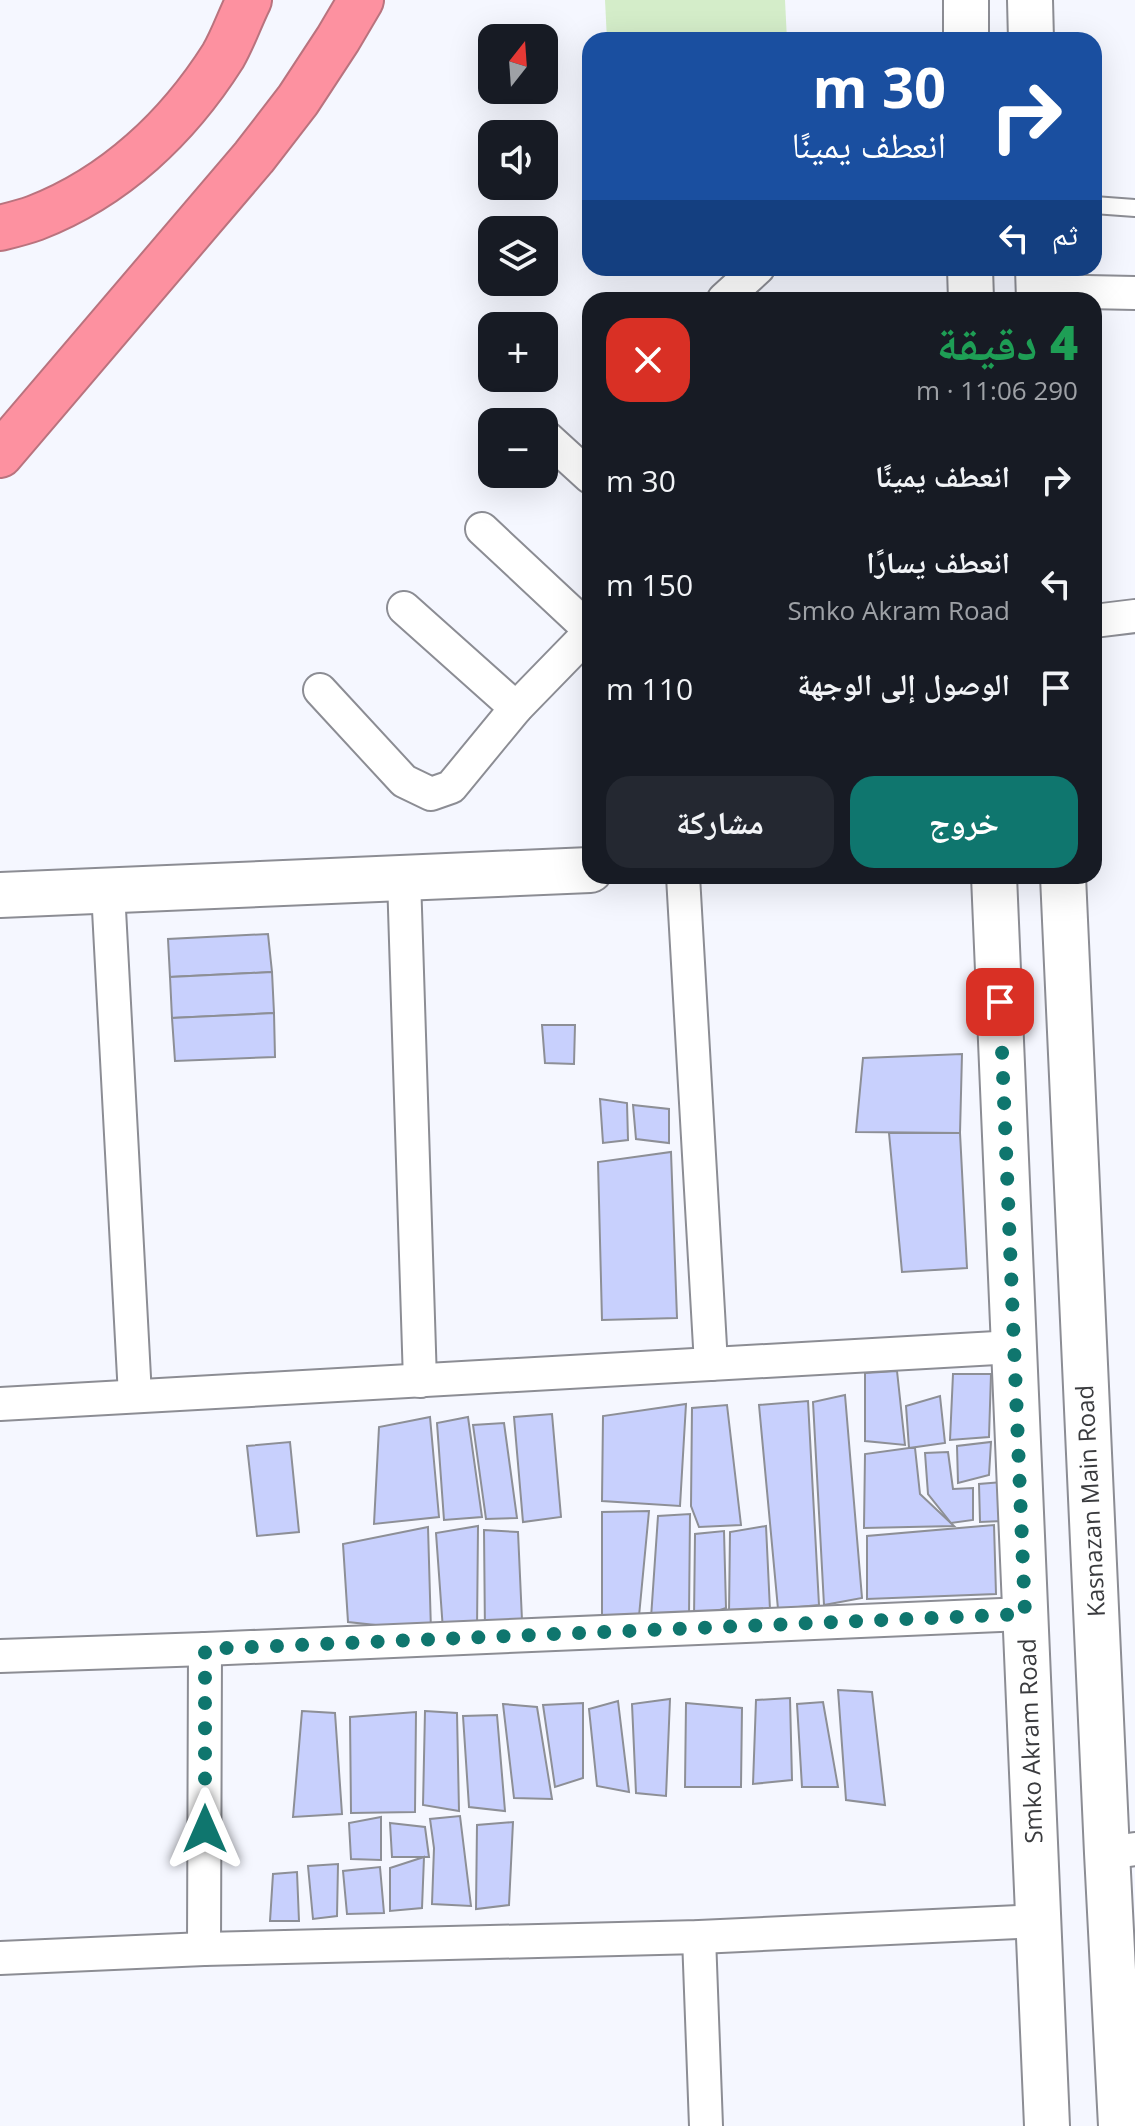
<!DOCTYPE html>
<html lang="ar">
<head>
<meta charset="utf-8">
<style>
  :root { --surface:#171b24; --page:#242831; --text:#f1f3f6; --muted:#9ea1a6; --accent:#0f766e }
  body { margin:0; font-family:"Open Sans","Noto Naskh Arabic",sans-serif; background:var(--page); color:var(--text); direction:rtl; height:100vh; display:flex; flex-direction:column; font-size:30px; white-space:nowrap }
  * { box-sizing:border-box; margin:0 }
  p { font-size:26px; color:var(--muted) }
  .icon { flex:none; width:44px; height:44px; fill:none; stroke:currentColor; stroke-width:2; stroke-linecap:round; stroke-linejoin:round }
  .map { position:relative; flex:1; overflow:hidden; direction:ltr }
  .drawer { position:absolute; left:582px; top:292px; width:520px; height:592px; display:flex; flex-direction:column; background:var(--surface); border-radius:24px; box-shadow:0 8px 32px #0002; direction:rtl }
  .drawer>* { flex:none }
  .hud { position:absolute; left:582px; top:32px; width:520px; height:244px; border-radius:24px; box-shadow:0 8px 32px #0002; direction:rtl; background:#1a4fa0; color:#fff; overflow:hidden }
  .needle { width:52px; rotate:17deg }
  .tools { position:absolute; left:478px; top:24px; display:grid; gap:16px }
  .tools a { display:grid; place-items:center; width:80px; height:80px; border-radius:16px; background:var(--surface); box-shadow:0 8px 32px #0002; font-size:40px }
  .pin { position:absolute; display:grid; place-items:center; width:68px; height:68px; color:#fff; margin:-34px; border-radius:16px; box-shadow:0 4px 12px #0006 }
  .me { position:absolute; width:88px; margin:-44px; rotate:0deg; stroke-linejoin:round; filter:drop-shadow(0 0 6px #0008) }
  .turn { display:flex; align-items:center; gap:28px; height:168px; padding:0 24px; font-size:36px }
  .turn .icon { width:104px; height:104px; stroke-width:2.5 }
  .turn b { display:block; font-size:56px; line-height:68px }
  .then { display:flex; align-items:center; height:76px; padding:0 24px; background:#0003; gap:16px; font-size:30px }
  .round { display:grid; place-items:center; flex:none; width:84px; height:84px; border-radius:24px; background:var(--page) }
  .head { display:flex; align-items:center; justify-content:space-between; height:136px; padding:0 24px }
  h1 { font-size:48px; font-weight:800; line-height:60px; color:#1e9e55 }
  .primary-button { display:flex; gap:16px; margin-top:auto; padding:16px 24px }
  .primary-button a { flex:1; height:92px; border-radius:24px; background:var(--accent); color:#fff; font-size:32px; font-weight:800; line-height:92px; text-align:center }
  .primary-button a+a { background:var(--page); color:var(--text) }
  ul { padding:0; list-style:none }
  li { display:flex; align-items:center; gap:24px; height:104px; padding:0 24px }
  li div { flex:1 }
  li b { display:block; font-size:30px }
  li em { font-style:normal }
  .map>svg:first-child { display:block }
  .green { fill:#d4edc9 }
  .building { fill:#c8d0fd; stroke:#8d8f96; stroke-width:2 }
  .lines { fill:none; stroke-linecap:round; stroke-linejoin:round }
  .lane-casing { stroke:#8c8d94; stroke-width:20 }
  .street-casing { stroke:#8c8d94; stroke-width:36 }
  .secondary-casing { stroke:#8c8d94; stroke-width:48 }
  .highway-casing { stroke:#b9737e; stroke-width:48 }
  .lane { stroke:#fff; stroke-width:16 }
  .street { stroke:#fff; stroke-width:32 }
  .secondary { stroke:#fff; stroke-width:44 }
  .highway { stroke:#fd91a0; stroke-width:44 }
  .route { stroke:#0f766e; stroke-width:14; stroke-dasharray:0 25.2 }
  .labels { text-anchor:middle; stroke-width:6; stroke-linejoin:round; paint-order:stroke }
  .street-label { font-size:24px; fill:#3a3b3e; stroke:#fff }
</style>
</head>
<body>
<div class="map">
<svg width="1135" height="2126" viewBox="0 0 1135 2126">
  <rect width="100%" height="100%" fill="#f5f7ff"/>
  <path class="green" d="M605,0H785L787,40H607Z"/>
  <g class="building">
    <path d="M268,934L272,972L170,977L168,939Z"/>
    <path d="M272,972L274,1013L172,1018L170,977Z"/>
    <path d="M274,1013L275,1057L175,1061L172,1018Z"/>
    <path d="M542,1025H575L574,1064L545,1063Z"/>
    <path d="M962,1054L960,1133L856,1132L863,1058Z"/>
    <path d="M600,1099L627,1103L628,1140L603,1143Z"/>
    <path d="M633,1105L669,1109V1143L636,1139Z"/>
    <path d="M889,1133H960L967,1268L902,1272Z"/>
    <path d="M671,1152L677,1318L602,1320L598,1162Z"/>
    <path d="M897,1371L905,1445L865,1441V1373Z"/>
    <path d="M953,1374H991L989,1437L950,1440Z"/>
    <path d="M845,1395L862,1598L824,1605L813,1402Z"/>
    <path d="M940,1396L945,1443L909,1448L906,1406Z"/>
    <path d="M808,1401L819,1605L778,1609L759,1405Z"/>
    <path d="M686,1404L680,1506L602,1501L603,1416Z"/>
    <path d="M727,1405L741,1525L699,1527L691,1506L692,1408Z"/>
    <path d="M552,1414L561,1517L523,1522L514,1417Z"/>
    <path d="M430,1417L439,1517L374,1524L379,1427Z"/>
    <path d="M468,1417L482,1517L444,1520L437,1423Z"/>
    <path d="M504,1423L517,1518L486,1519L473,1425Z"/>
    <path d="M290,1442L299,1532L257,1536L247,1446Z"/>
    <path d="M991,1442L989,1475L958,1483L957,1446Z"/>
    <path d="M909,1448H915L920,1494L954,1526L864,1528L865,1454Z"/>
    <path d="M948,1452L953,1489L973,1488V1520L951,1523L928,1494L925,1453Z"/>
    <path d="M1002,1482V1521L980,1522L979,1484Z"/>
    <path d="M649,1511L639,1616L602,1624V1512Z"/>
    <path d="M690,1514L689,1618H651L658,1516Z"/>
    <path d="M994,1525L996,1594L867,1599V1536Z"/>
    <path d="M478,1526L477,1630H443L436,1533Z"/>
    <path d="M766,1526L770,1610L729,1614L730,1532Z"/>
    <path d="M428,1527L431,1631L348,1622L343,1544Z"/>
    <path d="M484,1530L518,1532L522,1620L485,1634Z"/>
    <path d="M724,1531L726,1608L694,1619L695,1534Z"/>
    <path d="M838,1690L872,1692L885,1805L846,1800Z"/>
    <path d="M790,1698L792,1780L753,1784L756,1700Z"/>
    <path d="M670,1699L666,1796L636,1793L632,1704Z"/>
    <path d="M618,1701L629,1792L597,1786L589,1709Z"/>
    <path d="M823,1702L838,1787H802L797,1704Z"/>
    <path d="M583,1703V1778L555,1787L543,1705Z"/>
    <path d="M686,1703L742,1708L741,1787H685Z"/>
    <path d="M503,1704L537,1707L552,1799L514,1798Z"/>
    <path d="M302,1711L335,1713L342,1814L293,1817Z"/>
    <path d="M425,1711L457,1713L459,1811L423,1805Z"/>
    <path d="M416,1712L415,1812L351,1813L350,1717Z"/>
    <path d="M497,1715L505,1811L469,1807L463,1716Z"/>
    <path d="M460,1816L471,1906L432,1904L434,1848L430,1819Z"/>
    <path d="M381,1817V1860L351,1859L349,1823Z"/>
    <path d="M513,1822L509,1905L476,1909L477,1825Z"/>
    <path d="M390,1823L425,1827L429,1857H392Z"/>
    <path d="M424,1857L422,1908L390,1911V1868Z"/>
    <path d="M338,1864L337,1916L313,1919L308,1866Z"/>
    <path d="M380,1867L384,1913L347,1914L343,1871Z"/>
    <path d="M297,1872L299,1921H270L273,1874Z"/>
  </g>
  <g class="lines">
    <defs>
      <path id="lane" d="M1094,205L1135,208"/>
      <g id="street">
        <path d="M1039,291L1135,293"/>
        <path d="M724,299L758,268"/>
        <path d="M544,435L590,477"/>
        <path d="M482,529L590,630"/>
        <path d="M404,608L516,708"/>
        <path d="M1094,621L1135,616"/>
        <path d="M320,690L404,781L431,794L451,787L516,708L590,632"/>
        <path d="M683,876L711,1364"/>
        <path d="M404,878L420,1381"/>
        <path d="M108,891L135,1396"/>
        <path d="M0,1404L1014,1347"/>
        <path d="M0,1656L205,1649L1025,1614"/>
        <path d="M1107,1853L1135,1849"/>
        <path d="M699,1937L706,2126"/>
        <path d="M204,1949L205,1649"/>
        <path d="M0,1958L204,1949L699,1937L1038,1921"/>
      </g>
      <g id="secondary">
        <path d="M966,0V40"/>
        <path d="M1030,0L1031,40"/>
        <path d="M970,268L971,300"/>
        <path d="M1038,268L1039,300"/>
        <path d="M994,876L1047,2126"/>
        <path d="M1063,876L1107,1853L1121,2126"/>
        <path d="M0,895L590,870"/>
      </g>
      <g id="highway">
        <path d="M0,228C12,225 24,222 35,218C115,187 178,127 223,56C233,39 240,18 249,0"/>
        <path d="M0,455L254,157L298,100L338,39L361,0"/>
      </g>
    </defs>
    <use href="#lane" class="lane-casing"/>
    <use href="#street" class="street-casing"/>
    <use href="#secondary" class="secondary-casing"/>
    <use href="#highway" class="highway-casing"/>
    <use href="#lane" class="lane"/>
    <use href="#street" class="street"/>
    <use href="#secondary" class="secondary"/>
    <use href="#highway" class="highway"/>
  </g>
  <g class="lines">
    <path class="route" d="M205,1829V1649L1025,1614L1000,1002"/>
  </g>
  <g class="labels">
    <g class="street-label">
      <text transform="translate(1091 1501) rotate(-93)" y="8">Kasnazan Main Road</text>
      <text transform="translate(1031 1741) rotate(-92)" y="8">Smko Akram Road</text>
    </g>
  </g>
</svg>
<div class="tools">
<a><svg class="needle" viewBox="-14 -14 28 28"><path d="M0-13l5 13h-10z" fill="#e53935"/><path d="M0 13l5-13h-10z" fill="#9ea1a6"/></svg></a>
<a><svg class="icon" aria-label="sound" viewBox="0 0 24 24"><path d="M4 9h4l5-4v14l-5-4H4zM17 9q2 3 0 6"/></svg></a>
<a><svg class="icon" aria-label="layers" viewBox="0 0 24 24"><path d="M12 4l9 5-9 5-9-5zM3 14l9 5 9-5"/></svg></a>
<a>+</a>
<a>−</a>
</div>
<div class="pin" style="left:1000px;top:1002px;background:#d93025"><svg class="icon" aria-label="arrive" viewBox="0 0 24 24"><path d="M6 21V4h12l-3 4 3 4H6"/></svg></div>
<svg class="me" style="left:205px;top:1829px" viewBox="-20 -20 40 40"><path d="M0-17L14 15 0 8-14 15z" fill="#0f766e" stroke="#fff" stroke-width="4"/></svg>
<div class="hud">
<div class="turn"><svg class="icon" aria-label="right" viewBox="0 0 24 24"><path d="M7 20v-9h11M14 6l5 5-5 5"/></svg><div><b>30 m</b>انعطف يمينًا</div></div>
<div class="then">ثم<svg class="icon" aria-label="left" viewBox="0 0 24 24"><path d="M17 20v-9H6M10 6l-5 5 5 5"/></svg></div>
</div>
<section class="drawer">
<div class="head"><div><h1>4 دقيقة</h1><p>290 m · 11:06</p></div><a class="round" style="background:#d93025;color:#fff"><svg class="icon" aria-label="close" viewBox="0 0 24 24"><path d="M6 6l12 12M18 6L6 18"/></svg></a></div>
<ul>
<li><svg class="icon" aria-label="right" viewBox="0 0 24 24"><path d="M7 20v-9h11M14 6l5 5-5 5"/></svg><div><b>انعطف يمينًا</b></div><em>30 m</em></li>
<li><svg class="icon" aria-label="left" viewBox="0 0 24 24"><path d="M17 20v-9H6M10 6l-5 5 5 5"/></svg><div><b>انعطف يسارًا</b><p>Smko Akram Road</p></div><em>150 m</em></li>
<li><svg class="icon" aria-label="arrive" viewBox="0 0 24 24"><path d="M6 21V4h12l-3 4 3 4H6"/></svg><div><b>الوصول إلى الوجهة</b></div><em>110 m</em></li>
</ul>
<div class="primary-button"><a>خروج</a><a>مشاركة</a></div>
</section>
</div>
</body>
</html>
